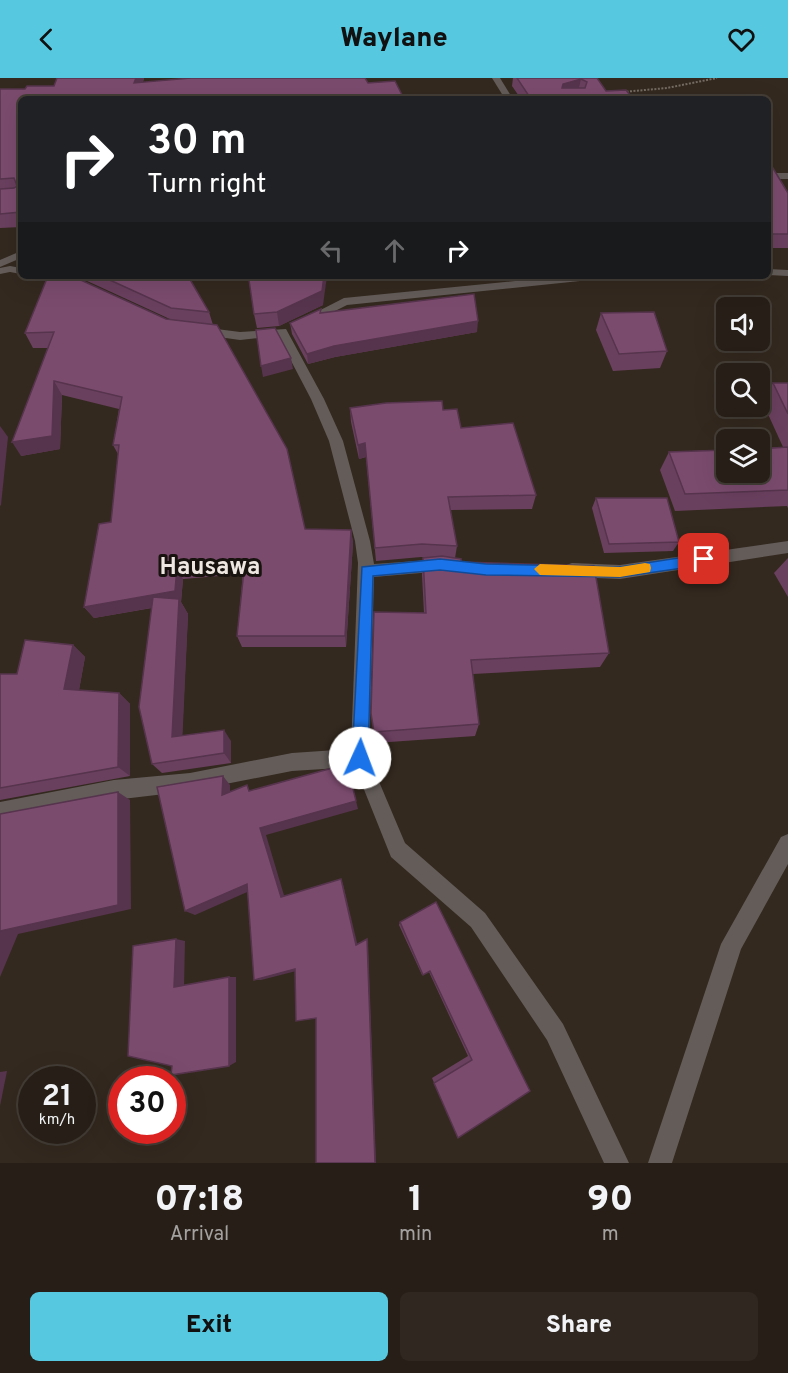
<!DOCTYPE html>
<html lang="en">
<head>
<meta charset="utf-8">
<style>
  :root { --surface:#271f17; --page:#2f2720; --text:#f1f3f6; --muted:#a4a2a1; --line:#433d36; --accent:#56c9e1 }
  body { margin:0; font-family:Overpass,sans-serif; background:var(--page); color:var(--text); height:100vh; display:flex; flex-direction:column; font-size:22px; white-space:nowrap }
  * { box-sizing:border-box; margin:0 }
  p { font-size:20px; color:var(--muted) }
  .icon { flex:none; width:33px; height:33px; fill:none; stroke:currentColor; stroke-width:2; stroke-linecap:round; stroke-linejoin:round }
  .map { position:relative; height:1085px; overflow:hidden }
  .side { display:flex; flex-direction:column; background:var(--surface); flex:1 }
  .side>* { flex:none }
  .guide { position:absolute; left:18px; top:18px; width:753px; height:183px; border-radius:9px; box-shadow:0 6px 24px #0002,0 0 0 2px var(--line); background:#202124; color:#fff; overflow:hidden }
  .controls { position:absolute; left:716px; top:219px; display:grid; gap:12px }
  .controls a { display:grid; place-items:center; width:54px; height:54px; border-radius:9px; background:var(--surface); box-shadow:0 6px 24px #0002,0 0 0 2px var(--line); font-size:30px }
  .speed { position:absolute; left:18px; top:988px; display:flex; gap:12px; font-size:30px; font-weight:700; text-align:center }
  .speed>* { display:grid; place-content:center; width:78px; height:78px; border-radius:50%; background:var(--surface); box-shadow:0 6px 24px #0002,0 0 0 2px var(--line); line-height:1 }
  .speed small { font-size:15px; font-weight:400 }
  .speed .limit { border:9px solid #d22; background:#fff; color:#111 }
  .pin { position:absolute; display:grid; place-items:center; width:51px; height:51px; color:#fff; margin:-26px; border-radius:12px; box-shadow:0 3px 9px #0006 }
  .me { position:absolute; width:66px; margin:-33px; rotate:2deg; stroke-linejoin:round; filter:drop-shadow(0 0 4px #0008) }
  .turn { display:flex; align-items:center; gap:21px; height:126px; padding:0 30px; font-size:27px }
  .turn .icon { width:78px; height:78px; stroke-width:2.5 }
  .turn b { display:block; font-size:42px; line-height:51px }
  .lanes { display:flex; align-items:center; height:57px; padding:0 30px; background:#0003; justify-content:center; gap:30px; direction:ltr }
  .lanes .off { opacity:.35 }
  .eta { display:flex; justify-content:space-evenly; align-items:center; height:102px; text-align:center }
  .eta b { font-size:36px; font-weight:800; line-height:42px }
  .action { display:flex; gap:12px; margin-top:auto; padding:12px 30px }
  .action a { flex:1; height:69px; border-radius:9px; background:var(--accent); color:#111; font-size:24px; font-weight:800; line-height:69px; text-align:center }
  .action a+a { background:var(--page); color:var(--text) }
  header { display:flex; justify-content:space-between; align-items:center; height:78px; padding:0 30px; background:var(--accent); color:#111; font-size:27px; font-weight:800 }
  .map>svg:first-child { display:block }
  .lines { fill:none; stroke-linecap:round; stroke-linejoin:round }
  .path { stroke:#756c63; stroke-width:2; stroke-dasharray:2 1.5; stroke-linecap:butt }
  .minor { fill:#635c59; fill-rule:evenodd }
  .wall { fill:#6a405f; fill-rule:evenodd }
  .shaded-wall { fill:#56344d }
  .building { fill:#7b4b6e; stroke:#56344d; stroke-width:1.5; fill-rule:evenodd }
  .route { fill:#1a73e8; stroke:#114b97; stroke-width:1.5 }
  .slow { fill:#f59e0b }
  .labels { text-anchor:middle; stroke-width:6; stroke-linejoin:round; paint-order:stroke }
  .quarter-label { font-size:24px; font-weight:bold; fill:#eee6e0; stroke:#18130e }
</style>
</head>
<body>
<header><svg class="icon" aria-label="back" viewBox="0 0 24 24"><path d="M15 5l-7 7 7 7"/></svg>Waylane<svg class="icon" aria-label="heart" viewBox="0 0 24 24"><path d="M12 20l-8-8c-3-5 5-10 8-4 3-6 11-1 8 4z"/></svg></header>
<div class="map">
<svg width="788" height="1085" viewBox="0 0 788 1085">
  <rect width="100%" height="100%" fill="#34291f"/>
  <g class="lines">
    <path class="path" d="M623,14L667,10L717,0"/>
    <g class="minor">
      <path d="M492,0H500L513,21H505Z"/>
      <rect x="768" y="95" width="20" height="6"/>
      <path d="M21,173V180L0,189V182Z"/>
      <path d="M10,188L21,190V196L10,194L0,196V190Z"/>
      <path d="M768,191L788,192V198L768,197Z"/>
      <path d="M565,198H605L599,201L347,227L307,247L303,248L297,244L344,220Z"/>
      <path d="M201,249L240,254L286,251L324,321L343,363L370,463L374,486L444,481L450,482L452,487L450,492L444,493L374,499L369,680L405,765L485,835L563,946L629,1085H604L547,962L471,849L391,779L355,689L292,693L190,713L114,722L0,744V724L114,702L190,695L292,675L351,671L358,485L355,463L329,363L311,321L278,258L240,262L197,256L195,253Z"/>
      <path d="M788,463V475L620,501L572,499L566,497L564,492L566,487L572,485L620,487Z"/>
      <path d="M788,756V786L741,871L672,1085H648L721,866L781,759Z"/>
    </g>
  </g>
  <g class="wall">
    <path d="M57,0H144L143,4L368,5L404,21H21V149L0,150V11H25L54,8Z"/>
    <path d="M513,0H597L606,13L633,21H521L512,8Z"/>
    <path d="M768,82L788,115V170H768Z"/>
    <path d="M48,198H188L209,234L213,247L305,451L351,452L353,465L346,569H242L237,558L243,496L183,501L181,524L188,536L182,657L231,663V685L162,695L152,686V530L94,540L84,529L111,444L118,376L113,367L119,331L62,317L60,371L21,378L48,270H33L25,255ZM76,200L85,202L172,242L166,241Z"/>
    <path d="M269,199L323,227L279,248L257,250L254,236Z"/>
    <path d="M321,235L477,254L335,279L308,286L292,256L290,245Z"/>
    <path d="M601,235L667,273L660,290L613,293L596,252Z"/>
    <path d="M773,305H788V430L787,428L675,433L660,392L669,374L783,369L762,323Z"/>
    <path d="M350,330L443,332L461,350L536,417L532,431L450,432L457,468L455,480L609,575L600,589L473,596L479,646L475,658L375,665L371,635L424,535L422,497L423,480L432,479H421L376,483L366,379L359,381L351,344Z"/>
    <path d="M596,420L679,464L673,473L604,475L592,430Z"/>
    <path d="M788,480V519L774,495Z"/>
    <path d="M73,567L85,579L79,612L119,615L130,626V698L0,722V596H17Z"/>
    <path d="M400,844L530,1013L458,1060L432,1000L468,978L429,894L422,897L399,847Z"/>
  </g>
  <g class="shaded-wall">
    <path d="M136,0H144L138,18L134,5Z"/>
    <path d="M581,1L578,14L560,19L563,6Z"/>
    <path d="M324,198H327L323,227L279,248L277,234Z"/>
    <path d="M478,243L477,254L335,279L308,286L307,276L334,268Z"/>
    <path d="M291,280L293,291L263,299L261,288Z"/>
    <path d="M54,303L62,317L60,371L21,378L12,364Z"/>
    <path d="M0,348L8,359L1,427L0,428Z"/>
    <path d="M365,365L366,379L359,381L358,367Z"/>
    <path d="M351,452L353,465L346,569L345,558Z"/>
    <path d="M177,489L183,501L181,524L188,536L182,669L172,659L179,525L94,540L84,529Z"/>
    <path d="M73,567L85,579L77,623L64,611Z"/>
    <path d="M119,615L130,626V698L118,689Z"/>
    <path d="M224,652L231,663V685L224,675Z"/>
    <path d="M223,698L230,707V725L222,717Z"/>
    <path d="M118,714L130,722L131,831L18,856L0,899V853Z"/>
    <path d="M356,723L358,731L266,757L286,824L281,819L260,750Z"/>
    <path d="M341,801L343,806L358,869L356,867Z"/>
    <path d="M247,806L254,811L195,837L185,833Z"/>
    <path d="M176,861L185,863L184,909H174Z"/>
    <path d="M367,861L368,863L376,1085H375Z"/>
    <path d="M295,891L300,892L261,902H254Z"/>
    <path d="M229,899H236V984L229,988Z"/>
    <path d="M7,993L0,1028V994Z"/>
  </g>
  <g class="building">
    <path d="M57,0H136L134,5L191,0H365L368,5L395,3L404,21H21V134L0,136V111L14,110L17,108L14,100L0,101V11H25L27,8H54Z"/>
    <path d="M517,0H597L606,13L626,12L633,21H531ZM581,1L587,4L585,10H562L563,6Z"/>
    <path d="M768,82L788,115V156H768Z"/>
    <path d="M48,198H72L166,241L217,247L287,371L305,451L351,452L345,558H237L245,483L177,489L175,513L84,529L99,446L111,444L119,367H113L122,319L54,303L52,358L12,364L54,254L25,255Z"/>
    <path d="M101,198H188L209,234L171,230Z"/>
    <path d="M269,198H324L322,213L277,234L254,236L249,202L269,199Z"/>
    <path d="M474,216L478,243L334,268L307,276L290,245L321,231L320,235Z"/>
    <path d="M654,234L667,273L619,276L601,235Z"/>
    <path d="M275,250L291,280L261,288L256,252Z"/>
    <path d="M773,305H788V336Z"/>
    <path d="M442,323L443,332L457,331L461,350L513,345L536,417L448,419L457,468L422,466L375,470L365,365L358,367L350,330L386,325Z"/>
    <path d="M788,369V412L685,416L669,374L726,372V394H759V371Z"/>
    <path d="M596,420H667L679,464L609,466Z"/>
    <path d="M442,478L461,481V484L594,488L609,575L471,582L479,646L374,654L371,635L374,534L426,535L423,480Z"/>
    <path d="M153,519L179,521L172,659L224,652V675L152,686L139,629Z"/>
    <path d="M25,562L73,567L64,611L119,615L118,689L0,710V596H17Z"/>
    <path d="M347,686L356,723L260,750L281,819L341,801L356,867L367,861L375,1085H316V940L296,943L295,891L254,902L247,806L185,833L157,709L223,698L222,717L247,707L249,713Z"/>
    <path d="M118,714V827L0,853V736Z"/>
    <path d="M436,824L530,1013L458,1060L434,1005L472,982L430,893L423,897L400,844Z"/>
    <path d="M176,861L174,909L229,899V988L171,997L172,988L128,978L133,868Z"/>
  </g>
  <path class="route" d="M704,476L710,481L704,487L620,499L486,497L440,492L373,498L368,680L366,685L360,688L355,685L352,680L362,489L440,481L486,486L620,489Z"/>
  <path class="slow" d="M645,485L650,486L651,490L650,494L620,499L540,497L534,491L540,486L620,489Z"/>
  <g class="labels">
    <g class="quarter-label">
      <text x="210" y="496">Hausawa</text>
    </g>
  </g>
</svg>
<div class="controls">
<a><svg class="icon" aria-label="sound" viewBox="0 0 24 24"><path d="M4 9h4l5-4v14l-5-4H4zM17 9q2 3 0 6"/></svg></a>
<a><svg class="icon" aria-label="search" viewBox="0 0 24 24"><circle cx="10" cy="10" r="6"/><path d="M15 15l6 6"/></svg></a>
<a><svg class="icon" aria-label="layers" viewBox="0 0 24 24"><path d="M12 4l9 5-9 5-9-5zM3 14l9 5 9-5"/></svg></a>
</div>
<div class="speed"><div>21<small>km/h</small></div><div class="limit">30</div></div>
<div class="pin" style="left:704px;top:481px;background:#d93025"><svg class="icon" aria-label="arrive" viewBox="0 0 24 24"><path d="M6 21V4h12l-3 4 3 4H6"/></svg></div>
<svg class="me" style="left:360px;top:680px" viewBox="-20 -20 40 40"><circle r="19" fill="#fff"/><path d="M0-13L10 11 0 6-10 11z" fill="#1a73e8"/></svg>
<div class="guide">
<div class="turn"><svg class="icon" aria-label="right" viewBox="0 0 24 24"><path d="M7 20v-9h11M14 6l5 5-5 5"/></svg><div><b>30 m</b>Turn right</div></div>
<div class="lanes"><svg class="icon off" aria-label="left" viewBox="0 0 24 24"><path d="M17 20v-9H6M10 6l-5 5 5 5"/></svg><svg class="icon off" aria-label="ahead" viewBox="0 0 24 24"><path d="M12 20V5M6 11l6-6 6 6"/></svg><svg class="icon" aria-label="right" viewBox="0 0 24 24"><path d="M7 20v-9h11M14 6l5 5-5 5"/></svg></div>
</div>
</div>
<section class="side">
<div class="eta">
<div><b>07:18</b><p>Arrival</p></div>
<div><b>1</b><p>min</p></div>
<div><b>90</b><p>m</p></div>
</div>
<div class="action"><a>Exit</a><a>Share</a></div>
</section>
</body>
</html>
